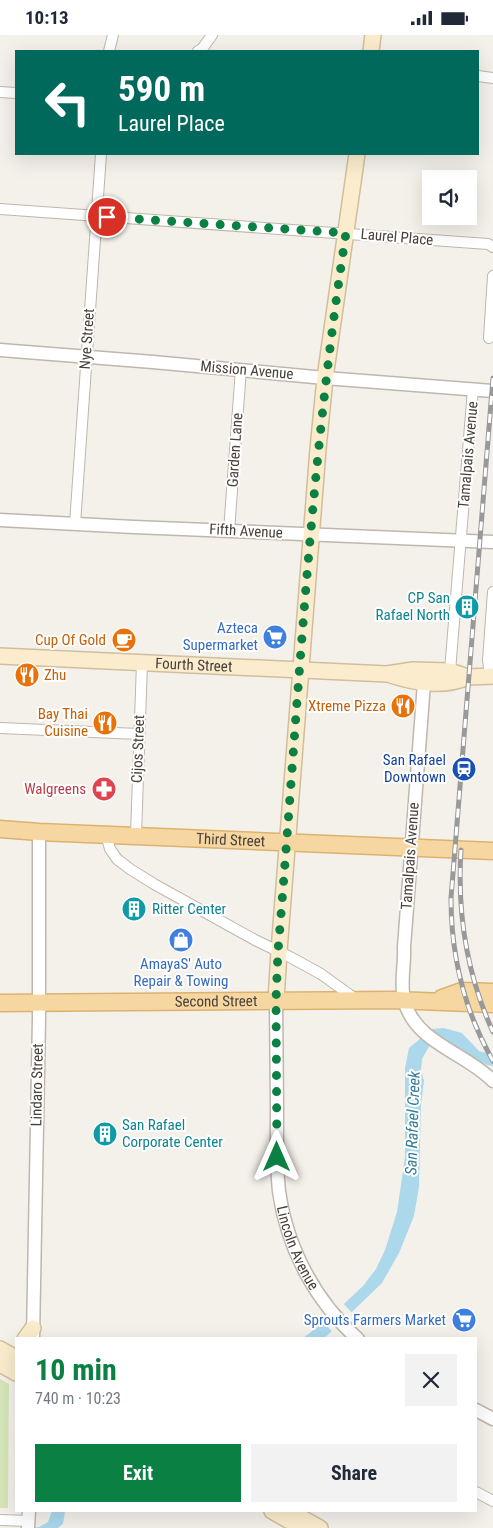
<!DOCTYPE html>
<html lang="en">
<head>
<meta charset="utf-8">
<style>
  :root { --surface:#fff; --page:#f2f2f3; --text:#1f2937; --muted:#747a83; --accent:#0b8043 }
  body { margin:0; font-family:"Roboto Condensed",sans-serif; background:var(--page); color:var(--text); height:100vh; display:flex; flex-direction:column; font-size:19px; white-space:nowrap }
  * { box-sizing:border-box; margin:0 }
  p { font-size:16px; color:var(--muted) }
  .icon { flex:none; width:28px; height:28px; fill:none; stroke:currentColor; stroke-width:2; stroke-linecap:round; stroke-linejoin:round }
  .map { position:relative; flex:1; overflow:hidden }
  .details { position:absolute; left:15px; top:1302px; width:462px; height:175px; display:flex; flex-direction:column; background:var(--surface); border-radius:0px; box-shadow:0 5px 20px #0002 }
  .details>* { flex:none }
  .guide { position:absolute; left:15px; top:15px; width:464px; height:105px; border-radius:0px; box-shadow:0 5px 20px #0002; background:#00695c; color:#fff; overflow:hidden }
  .controls { position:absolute; left:422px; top:135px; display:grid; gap:10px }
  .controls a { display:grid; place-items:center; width:55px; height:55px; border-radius:0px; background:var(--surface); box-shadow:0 5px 20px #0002; font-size:25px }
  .pin { position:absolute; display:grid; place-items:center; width:42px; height:42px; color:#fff; margin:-21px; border:2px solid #fff; border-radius:50%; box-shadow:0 1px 5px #0007 }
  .me { position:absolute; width:55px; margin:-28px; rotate:0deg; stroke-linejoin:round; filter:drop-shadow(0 0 4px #0008) }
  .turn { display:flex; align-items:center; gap:18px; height:105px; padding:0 20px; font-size:22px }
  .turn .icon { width:65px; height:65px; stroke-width:2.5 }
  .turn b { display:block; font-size:35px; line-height:42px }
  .round { display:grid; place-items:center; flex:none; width:52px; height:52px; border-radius:0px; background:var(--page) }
  .overview { display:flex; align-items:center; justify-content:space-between; height:85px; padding:0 20px }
  h1 { font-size:30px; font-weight:700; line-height:38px; color:var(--accent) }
  .action { display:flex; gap:10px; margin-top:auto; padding:10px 20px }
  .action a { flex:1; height:58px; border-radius:0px; background:var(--accent); color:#fff; font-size:20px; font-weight:700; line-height:58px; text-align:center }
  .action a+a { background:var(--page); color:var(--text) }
  .status { display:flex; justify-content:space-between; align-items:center; height:35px; padding:0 25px; background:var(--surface); direction:ltr }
  .status svg { height:14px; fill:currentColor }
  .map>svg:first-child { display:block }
  .green { fill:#d5e5b7 }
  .water { fill:#acd8ec }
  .pier { fill:#f4f1eb }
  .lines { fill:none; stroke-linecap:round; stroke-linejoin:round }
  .minor-casing { stroke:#bfb7ae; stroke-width:12 }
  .tertiary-casing { stroke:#bfb7ae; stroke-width:15 }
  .secondary-casing { stroke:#d1be9e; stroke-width:18 }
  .primary-casing { stroke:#dcb271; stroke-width:19 }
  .minor { stroke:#fff; stroke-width:10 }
  .tertiary { stroke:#fff; stroke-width:12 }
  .secondary { stroke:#fbecce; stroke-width:15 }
  .primary { stroke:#f7d7a1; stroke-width:16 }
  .rail-casing { stroke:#999; stroke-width:5 }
  .rail { stroke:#fff; stroke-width:3; stroke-dasharray:9; stroke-linecap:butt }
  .route { stroke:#0b8043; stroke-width:9; stroke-dasharray:0 16.2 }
  .labels { text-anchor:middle; stroke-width:4; stroke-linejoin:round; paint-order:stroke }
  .street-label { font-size:15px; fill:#484139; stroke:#fff }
  .culture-label { font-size:15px; fill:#0d838f; stroke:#fff; text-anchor:start }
  .shop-label { font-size:15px; fill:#366cbe; stroke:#fff; text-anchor:end }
  .food-label { font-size:15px; fill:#c56008; stroke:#fff; text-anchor:end }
  .transit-label { font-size:15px; fill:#164399; stroke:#fff; text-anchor:end }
  .health-label { font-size:15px; fill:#be3a42; stroke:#fff; text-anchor:end }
  .water-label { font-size:16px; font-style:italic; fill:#357b9d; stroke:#fff }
</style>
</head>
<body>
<div class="status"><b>10:13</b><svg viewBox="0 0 49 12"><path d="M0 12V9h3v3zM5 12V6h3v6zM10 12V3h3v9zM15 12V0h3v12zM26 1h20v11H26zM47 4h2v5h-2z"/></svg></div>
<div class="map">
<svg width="493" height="1493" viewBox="0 0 493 1493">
  <rect width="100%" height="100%" fill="#f4f1eb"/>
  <path class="green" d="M0,1344L9,1349L8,1473H0Z"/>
  <g class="water">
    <path d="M444,993L462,998L479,1016L493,1020V1031L487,1030L442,1005L430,1010L422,1024L421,1035L424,1046L421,1070L419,1152L414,1181L399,1218L382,1248L330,1298L323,1304H302L330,1282L363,1251L376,1234L385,1215L397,1177L405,1122V1033L409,1013L432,994Z"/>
    <path d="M52,1476H65L63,1489L58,1493H26L39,1492L48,1487Z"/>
  </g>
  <path class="pier" d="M341,1266L354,1280L334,1299L322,1285Z"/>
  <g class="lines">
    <defs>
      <g id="minor">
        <path d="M109,16L113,0"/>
        <path d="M198,16L202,14L212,0"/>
        <path d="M478,41L493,43"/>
        <path d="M0,57L16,58"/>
        <path d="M0,174L488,209L493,212"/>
        <path d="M489,303L493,241"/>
        <path d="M75,489L101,119"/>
        <path d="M229,496L241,334"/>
        <path d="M450,636L473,354"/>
        <path d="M490,641L488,625L493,557"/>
        <path d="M0,693L139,699"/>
        <path d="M106,799L110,814L117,824L130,834L154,849L255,905L290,922L321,939L357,965"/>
        <path d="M136,800L142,628"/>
        <path d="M476,1457L493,1466"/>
        <path d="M0,1485L29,1486"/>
      </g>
      <g id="tertiary">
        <path d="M0,315L153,327L325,343L493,356"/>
        <path d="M0,485L134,492L493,507"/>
        <path d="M424,648L404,912C405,929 400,948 404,965C415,1008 465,1017 493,1046"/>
        <path id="s1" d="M276,966C276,1002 277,1037 277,1073C277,1100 276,1129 279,1156C287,1213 315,1266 358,1304"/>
        <path d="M33,1302L39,983V797"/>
        <path d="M476,1375L493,1384"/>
        <path d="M28,1493L29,1476"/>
      </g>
      <g id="secondary">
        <path d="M371,16L373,0"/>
        <path id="s2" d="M0,621L387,639L413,635L450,636L468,642L493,641"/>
        <path d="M391,640C416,648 443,653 468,642"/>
        <path d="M276,966L279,916L318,414L325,343L357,119"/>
        <path d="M25,1304L33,1293"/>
        <path d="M0,1314L16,1323"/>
        <path d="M0,1329L16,1338"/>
        <path d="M272,1476L302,1493"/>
        <path d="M295,1479L320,1493"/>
      </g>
      <g id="primary">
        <path id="s3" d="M0,794L39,797L493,816"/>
        <path d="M442,963L462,956L493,957"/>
        <path id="s4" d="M0,968L395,965L493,969"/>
      </g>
    </defs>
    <use href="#minor" class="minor-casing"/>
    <use href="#tertiary" class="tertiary-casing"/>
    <use href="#secondary" class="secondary-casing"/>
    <use href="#primary" class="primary-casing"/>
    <use href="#minor" class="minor"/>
    <use href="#tertiary" class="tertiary"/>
    <use href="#secondary" class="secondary"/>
    <use href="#primary" class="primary"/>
    <defs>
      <g id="rail">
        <path d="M493,343L451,863C451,922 464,975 493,1026"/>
        <path d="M461,815C457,878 467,940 493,997"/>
      </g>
    </defs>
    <use href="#rail" class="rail-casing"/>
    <use href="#rail" class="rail"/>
  </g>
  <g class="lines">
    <path class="route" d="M107,182L346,198C309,436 298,677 278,916L276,966L277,1122"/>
  </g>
  <defs>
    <symbol id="building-disc" viewBox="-11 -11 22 22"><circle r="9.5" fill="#0f9aa8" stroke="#fff"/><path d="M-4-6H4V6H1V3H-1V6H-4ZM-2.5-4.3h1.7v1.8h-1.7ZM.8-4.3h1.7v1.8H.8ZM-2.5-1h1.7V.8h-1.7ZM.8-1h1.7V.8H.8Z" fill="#fff"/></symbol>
    <symbol id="supermarket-disc" viewBox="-11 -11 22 22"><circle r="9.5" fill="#3f7fe0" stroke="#fff"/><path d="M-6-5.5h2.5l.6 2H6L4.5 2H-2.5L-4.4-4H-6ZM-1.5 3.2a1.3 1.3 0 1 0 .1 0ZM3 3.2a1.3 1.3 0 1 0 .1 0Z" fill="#fff"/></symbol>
    <symbol id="cafe-disc" viewBox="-11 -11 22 22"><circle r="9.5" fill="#e8710a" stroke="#fff"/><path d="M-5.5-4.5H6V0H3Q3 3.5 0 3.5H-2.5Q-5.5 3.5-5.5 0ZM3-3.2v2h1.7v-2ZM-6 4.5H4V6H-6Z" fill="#fff"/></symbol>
    <symbol id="restaurant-disc" viewBox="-11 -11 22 22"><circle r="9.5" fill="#e8710a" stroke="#fff"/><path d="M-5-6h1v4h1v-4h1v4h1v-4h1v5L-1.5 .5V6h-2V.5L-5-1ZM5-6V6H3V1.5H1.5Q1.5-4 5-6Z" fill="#fff"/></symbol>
    <symbol id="station-disc" viewBox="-11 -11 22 22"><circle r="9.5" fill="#1a4fb4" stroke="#fff"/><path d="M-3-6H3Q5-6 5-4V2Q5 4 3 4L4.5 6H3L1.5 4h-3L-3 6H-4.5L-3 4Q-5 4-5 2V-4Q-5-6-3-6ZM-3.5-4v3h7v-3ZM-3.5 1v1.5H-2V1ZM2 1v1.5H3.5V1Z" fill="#fff"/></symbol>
    <symbol id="pharmacy-disc" viewBox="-11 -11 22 22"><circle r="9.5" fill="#e0444e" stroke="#fff"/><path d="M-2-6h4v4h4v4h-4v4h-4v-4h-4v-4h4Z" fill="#fff"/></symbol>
    <symbol id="shop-disc" viewBox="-11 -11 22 22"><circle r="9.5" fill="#3f7fe0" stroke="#fff"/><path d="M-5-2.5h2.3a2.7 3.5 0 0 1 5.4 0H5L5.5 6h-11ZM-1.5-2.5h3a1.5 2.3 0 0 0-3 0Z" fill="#fff"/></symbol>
  </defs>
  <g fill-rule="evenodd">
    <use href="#building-disc" x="453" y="558" width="28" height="28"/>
    <use href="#supermarket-disc" x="261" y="588" width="28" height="28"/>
    <use href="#cafe-disc" x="110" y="591" width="28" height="28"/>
    <use href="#restaurant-disc" x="13" y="626" width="28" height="28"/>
    <use href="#restaurant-disc" x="389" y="657" width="28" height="28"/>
    <use href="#restaurant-disc" x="91" y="674" width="28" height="28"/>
    <use href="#station-disc" x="450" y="720" width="28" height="28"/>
    <use href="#pharmacy-disc" x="90" y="740" width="28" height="28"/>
    <use href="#building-disc" x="120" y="860" width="28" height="28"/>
    <use href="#shop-disc" x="167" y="891" width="28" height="28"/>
    <use href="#building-disc" x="91" y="1085" width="28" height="28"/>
    <use href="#supermarket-disc" x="450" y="1271" width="28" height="28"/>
  </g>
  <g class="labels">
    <g class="street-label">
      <text transform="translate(397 202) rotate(5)" y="5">Laurel Place</text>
      <text transform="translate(87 304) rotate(-86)" y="5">Nye Street</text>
      <text transform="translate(247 335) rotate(5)" y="5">Mission Avenue</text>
      <text transform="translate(235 415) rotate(-86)" y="5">Garden Lane</text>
      <text transform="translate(468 420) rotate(-85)" y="5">Tamalpais Avenue</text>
      <text transform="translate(246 496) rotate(3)" y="5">Fifth Avenue</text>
      <text dy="5" stroke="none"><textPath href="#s2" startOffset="194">Fourth Street</textPath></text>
      <text transform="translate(138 714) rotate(-88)" y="5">Cijos Street</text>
      <text dy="5" stroke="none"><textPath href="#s3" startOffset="231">Third Street</textPath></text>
      <text transform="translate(410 821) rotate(-86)" y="5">Tamalpais Avenue</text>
      <text dy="5" stroke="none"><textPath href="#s4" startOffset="216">Second Street</textPath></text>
      <text transform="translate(37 1050) rotate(-89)" y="5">Lindaro Street</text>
      <text dy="5" stroke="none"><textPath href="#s1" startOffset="250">Lincoln Avenue</textPath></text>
    </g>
    <g class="culture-label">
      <text x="450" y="568" text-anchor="end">CP San<tspan x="450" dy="17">Rafael North</tspan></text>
      <text x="152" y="879">Ritter Center</text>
      <text x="122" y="1095">San Rafael<tspan x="122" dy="17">Corporate Center</tspan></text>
    </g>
    <g class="shop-label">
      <text x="258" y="598">Azteca<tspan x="258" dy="17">Supermarket</tspan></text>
      <text x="181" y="934" text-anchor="middle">AmayaS' Auto<tspan x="181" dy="17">Repair &amp; Towing</tspan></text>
      <text x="446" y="1290">Sprouts Farmers Market</text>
    </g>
    <g class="food-label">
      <text x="106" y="610">Cup Of Gold</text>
      <text x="44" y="645" text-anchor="start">Zhu</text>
      <text x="386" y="676">Xtreme Pizza</text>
      <text x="88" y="684">Bay Thai<tspan x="88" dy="17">Cuisine</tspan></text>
    </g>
    <g class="transit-label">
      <text x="446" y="730">San Rafael<tspan x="446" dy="17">Downtown</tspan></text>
    </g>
    <g class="health-label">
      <text x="86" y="759">Walgreens</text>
    </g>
    <g class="water-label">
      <text transform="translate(412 1088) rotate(-88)" y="6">San Rafael Creek</text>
    </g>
  </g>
</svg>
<div class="controls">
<a><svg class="icon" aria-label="sound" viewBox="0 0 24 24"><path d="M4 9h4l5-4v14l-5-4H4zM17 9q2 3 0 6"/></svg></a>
</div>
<div class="pin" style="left:107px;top:182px;background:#d93025"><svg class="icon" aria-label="arrive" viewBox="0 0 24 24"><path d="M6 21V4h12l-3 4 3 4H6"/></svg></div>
<svg class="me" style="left:277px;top:1122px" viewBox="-20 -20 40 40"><path d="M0-17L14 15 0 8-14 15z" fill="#0b8043" stroke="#fff" stroke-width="4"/></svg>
<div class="guide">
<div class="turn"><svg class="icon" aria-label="left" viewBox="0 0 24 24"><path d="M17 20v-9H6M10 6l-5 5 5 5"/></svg><div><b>590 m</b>Laurel Place</div></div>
</div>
<section class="details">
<div class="overview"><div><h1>10 min</h1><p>740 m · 10:23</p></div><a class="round"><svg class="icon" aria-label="close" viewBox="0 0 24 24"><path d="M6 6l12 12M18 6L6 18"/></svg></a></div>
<div class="action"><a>Exit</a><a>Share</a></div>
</section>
</div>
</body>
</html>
